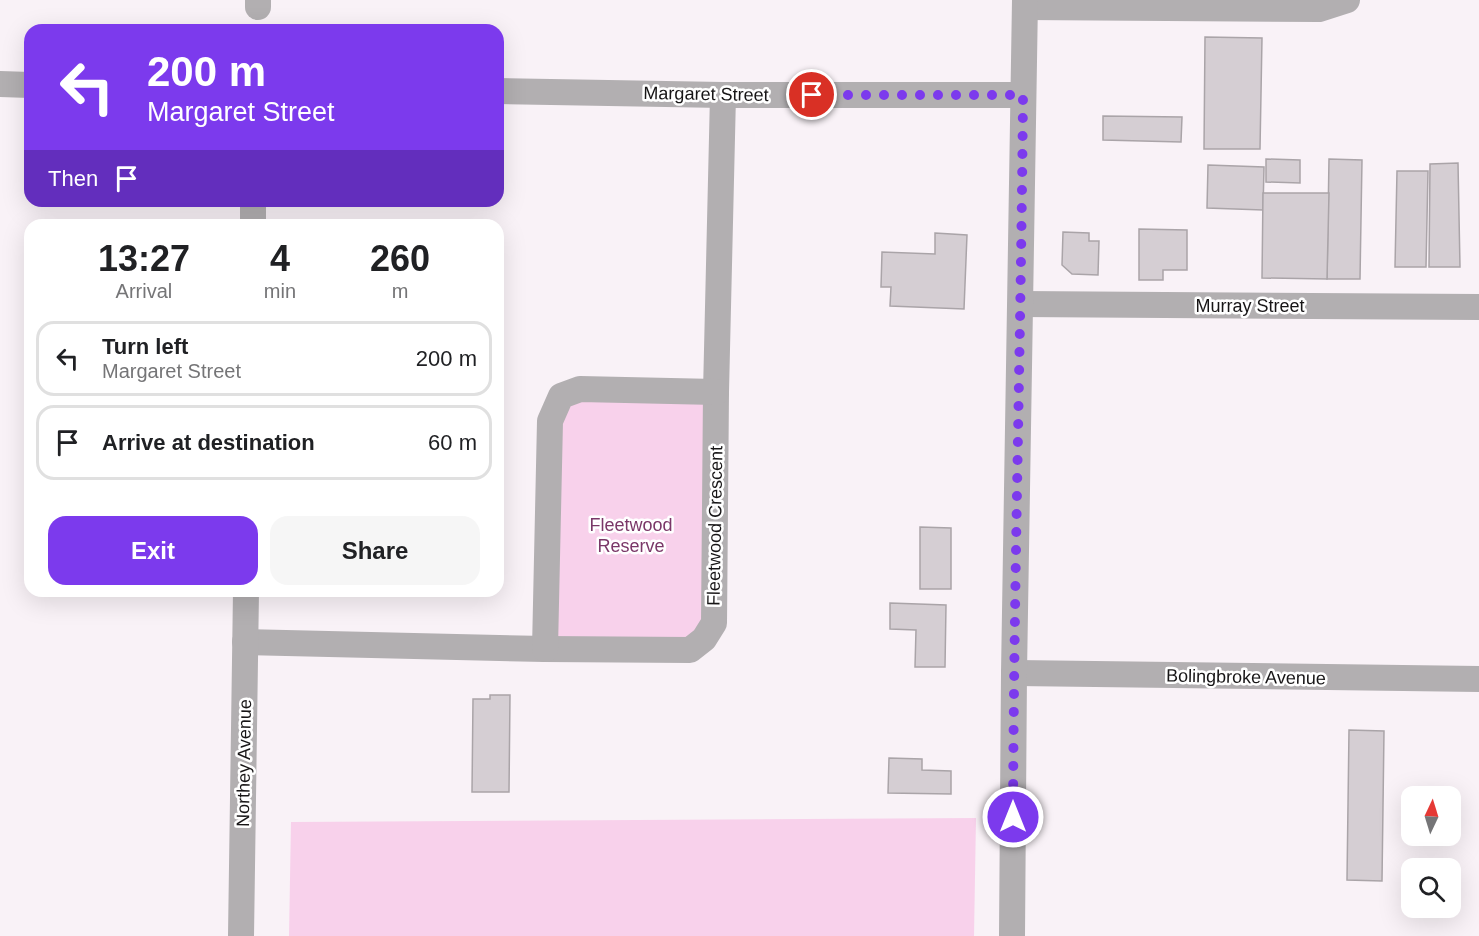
<!DOCTYPE html>
<html lang="en">
<head>
<meta charset="utf-8">
<style>
  :root { --surface:#fff; --page:#f6f6f6; --text:#202124; --muted:#757577; --line:#e0e0e0; --accent:#7c3aed }
  body { margin:0; font-family:Helvetica,sans-serif; background:var(--page); color:var(--text); height:100vh; display:flex; flex-direction:column; font-size:22px; white-space:nowrap }
  * { box-sizing:border-box; margin:0 }
  p { font-size:20px; color:var(--muted) }
  .icon { flex:none; width:33px; height:33px; fill:none; stroke:currentColor; stroke-width:2; stroke-linecap:round; stroke-linejoin:round }
  .map { position:relative; flex:1; overflow:hidden }
  .panel { position:absolute; left:24px; top:219px; width:480px; height:378px; display:flex; flex-direction:column; background:var(--surface); border-radius:18px; box-shadow:0 6px 24px #0002 }
  .panel>* { flex:none }
  .banner { position:absolute; left:24px; top:24px; width:480px; height:183px; border-radius:18px; box-shadow:0 6px 24px #0002; background:#7c3aed; color:#fff; overflow:hidden }
  .needle { width:39px; rotate:4deg }
  .fabs { position:absolute; left:1401px; top:786px; display:grid; gap:12px }
  .fabs a { display:grid; place-items:center; width:60px; height:60px; border-radius:12px; background:var(--surface); box-shadow:0 6px 24px #0002; font-size:30px }
  .pin { position:absolute; display:grid; place-items:center; width:51px; height:51px; color:#fff; margin:-26px; border:3px solid #fff; border-radius:50%; box-shadow:0 2px 6px #0007 }
  .me { position:absolute; width:66px; margin:-33px; rotate:0deg; stroke-linejoin:round; filter:drop-shadow(0 0 4px #0008) }
  .turn { display:flex; align-items:center; gap:21px; height:126px; padding:0 24px; font-size:27px }
  .turn .icon { width:78px; height:78px; stroke-width:2.5 }
  .turn b { display:block; font-size:42px; line-height:51px }
  .then { display:flex; align-items:center; height:57px; padding:0 24px; background:#0003; gap:12px; font-size:22px }
  .eta { display:flex; justify-content:space-evenly; align-items:center; height:102px; text-align:center }
  .eta b { font-size:36px; font-weight:600; line-height:42px }
  .primary-button { display:flex; gap:12px; margin-top:auto; padding:12px 24px }
  .primary-button a { flex:1; height:69px; border-radius:18px; background:var(--accent); color:#fff; font-size:24px; font-weight:600; line-height:69px; text-align:center }
  .primary-button a+a { background:var(--page); color:var(--text) }
  ul { padding:0; list-style:none }
  li { display:flex; align-items:center; gap:18px; height:75px; margin:0 12px 9px; padding:0 12px; border:3px solid var(--line); border-radius:18px }
  li div { flex:1 }
  li b { display:block; font-size:22px }
  li em { font-style:normal }
  .map>svg:first-child { display:block }
  .green { fill:#f8d1eb }
  .building { fill:#d5ced3; stroke:#aaa4a8; stroke-width:1.5 }
  .lines { fill:none; stroke-linecap:round; stroke-linejoin:round }
  .minor { stroke:#b2afb1; stroke-width:26 }
  .route { stroke:#7c3aed; stroke-width:10; stroke-dasharray:0 18 }
  .labels { text-anchor:middle; stroke-width:5; stroke-linejoin:round; paint-order:stroke }
  .street-label { font-size:18px; fill:#171516; stroke:#fff }
  .park-label { font-size:18px; fill:#7a3768; stroke:#fff }
</style>
</head>
<body>
<div class="map">
<svg width="1479" height="936" viewBox="0 0 1479 936">
  <rect width="100%" height="100%" fill="#f9f2f7"/>
  <g class="green">
    <path d="M709,399L706,619L687,640L550,641L558,424L564,402Z"/>
    <path d="M976,818L974,936H289L291,822Z"/>
  </g>
  <g class="building">
    <path d="M1205,37L1262,38L1260,149H1204Z"/>
    <path d="M1103,116L1182,117L1181,142L1103,140Z"/>
    <path d="M1266,159L1300,160V183L1266,182Z"/>
    <path d="M1329,159L1362,160L1360,279H1327Z"/>
    <path d="M1458,163L1460,267H1429L1430,164Z"/>
    <path d="M1208,165L1264,167L1263,210L1207,208Z"/>
    <path d="M1397,171H1428L1426,267H1395Z"/>
    <path d="M1263,193H1329L1327,279L1262,278Z"/>
    <path d="M1139,229L1187,230V270H1163V280H1139Z"/>
    <path d="M1063,232L1089,233V241H1099L1098,275L1072,274L1062,265Z"/>
    <path d="M935,233L967,235L964,309L890,306L891,287H881L882,252L935,254Z"/>
    <path d="M920,527L951,528V589H920Z"/>
    <path d="M890,603L946,605L945,667H915L916,630L890,629Z"/>
    <path d="M490,695H510L509,792H472L473,699H490Z"/>
    <path d="M1349,730L1384,731L1382,881L1347,880Z"/>
    <path d="M889,758L922,759V770L951,771V794L888,793Z"/>
  </g>
  <g class="lines">
    <g class="minor">
      <path d="M258,0V7"/>
      <path d="M1025,7L1319,9L1347,0"/>
      <path d="M0,84L30,85"/>
      <path d="M498,91L723,95H1023"/>
      <path d="M253,225V201"/>
      <path d="M1021,304L1479,307"/>
      <path d="M245,642L545,649L690,650L704,639L714,623L716,392L723,95"/>
      <path d="M545,649L550,421L561,396L580,389L716,392"/>
      <path d="M1014,673L1479,679"/>
      <path d="M241,936L246,591"/>
      <path d="M1012,936L1014,673L1025,0"/>
    </g>
  </g>
  <g class="lines">
    <path class="route" d="M812,95H1023C1021,336 1014,576 1013,817"/>
  </g>
  <g class="labels">
    <g class="street-label">
      <text transform="translate(706 94) rotate(1)" y="6">Margaret Street</text>
      <text x="1250" y="312">Murray Street</text>
      <text transform="translate(715 526) rotate(-89)" y="6">Fleetwood Crescent</text>
      <text transform="translate(1246 677) rotate(1)" y="6">Bolingbroke Avenue</text>
      <text transform="translate(244 763) rotate(-89)" y="6">Northey Avenue</text>
    </g>
    <g class="park-label">
      <text x="631" y="531">Fleetwood<tspan x="631" dy="21">Reserve</tspan></text>
    </g>
  </g>
</svg>
<div class="fabs">
<a><svg class="needle" viewBox="-14 -14 28 28"><path d="M0-13l5 13h-10z" fill="#e53935"/><path d="M0 13l5-13h-10z" fill="#757577"/></svg></a>
<a><svg class="icon" aria-label="search" viewBox="0 0 24 24"><circle cx="10" cy="10" r="6"/><path d="M15 15l6 6"/></svg></a>
</div>
<div class="pin" style="left:812px;top:95px;background:#d93025"><svg class="icon" aria-label="arrive" viewBox="0 0 24 24"><path d="M6 21V4h12l-3 4 3 4H6"/></svg></div>
<svg class="me" style="left:1013px;top:817px" viewBox="-20 -20 40 40"><circle r="17" fill="#7c3aed" stroke="#fff" stroke-width="3"/><path d="M0-11L8 9 0 5-8 9z" fill="#fff"/></svg>
<div class="banner">
<div class="turn"><svg class="icon" aria-label="left" viewBox="0 0 24 24"><path d="M17 20v-9H6M10 6l-5 5 5 5"/></svg><div><b>200 m</b>Margaret Street</div></div>
<div class="then">Then<svg class="icon" aria-label="arrive" viewBox="0 0 24 24"><path d="M6 21V4h12l-3 4 3 4H6"/></svg></div>
</div>
<section class="panel">
<div class="eta">
<div><b>13:27</b><p>Arrival</p></div>
<div><b>4</b><p>min</p></div>
<div><b>260</b><p>m</p></div>
</div>
<ul>
<li><svg class="icon" aria-label="left" viewBox="0 0 24 24"><path d="M17 20v-9H6M10 6l-5 5 5 5"/></svg><div><b>Turn left</b><p>Margaret Street</p></div><em>200 m</em></li>
<li><svg class="icon" aria-label="arrive" viewBox="0 0 24 24"><path d="M6 21V4h12l-3 4 3 4H6"/></svg><div><b>Arrive at destination</b></div><em>60 m</em></li>
</ul>
<div class="primary-button"><a>Exit</a><a>Share</a></div>
</section>
</div>
</body>
</html>
